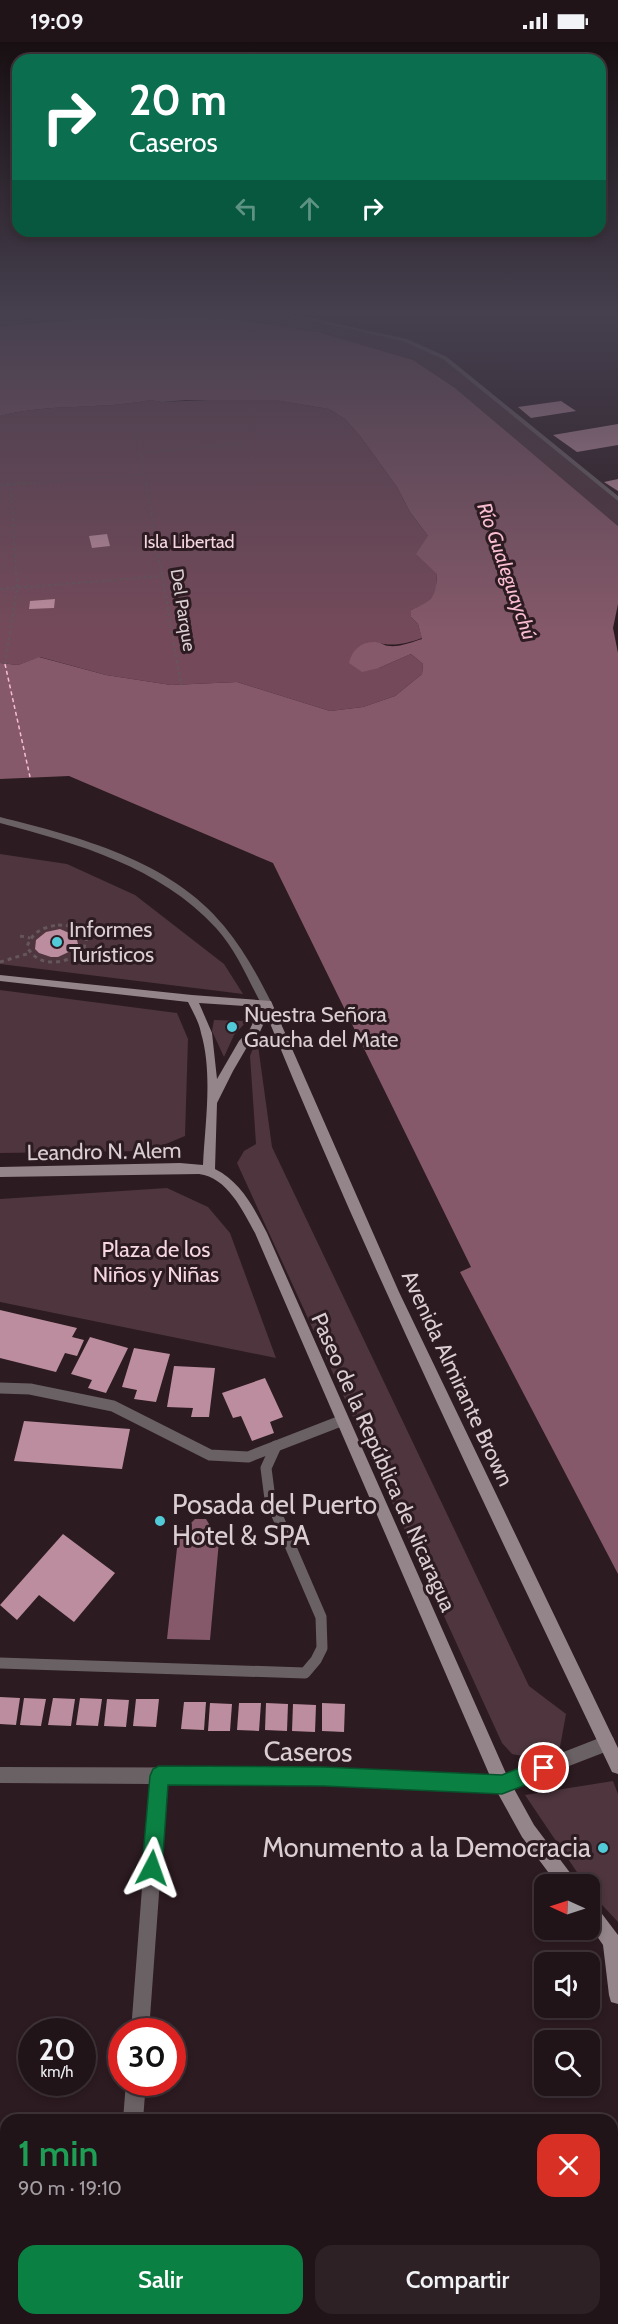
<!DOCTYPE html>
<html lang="es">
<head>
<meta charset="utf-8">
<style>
  :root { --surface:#211419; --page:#2d2126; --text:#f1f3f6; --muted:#a29ea2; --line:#3e3338; --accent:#0b8043 }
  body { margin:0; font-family:Cabin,sans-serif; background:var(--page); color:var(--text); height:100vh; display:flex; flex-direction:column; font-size:22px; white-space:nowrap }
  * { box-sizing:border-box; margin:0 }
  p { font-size:20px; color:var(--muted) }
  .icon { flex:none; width:33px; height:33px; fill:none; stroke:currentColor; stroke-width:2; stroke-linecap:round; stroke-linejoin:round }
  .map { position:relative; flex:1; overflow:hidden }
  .side { position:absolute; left:0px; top:2072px; width:618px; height:212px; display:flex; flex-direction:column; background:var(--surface); border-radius:18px 18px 0 0; box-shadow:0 3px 9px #0003,0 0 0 2px var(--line) }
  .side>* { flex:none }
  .banner { position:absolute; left:12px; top:12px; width:594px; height:183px; border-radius:18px; box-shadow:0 3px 9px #0003,0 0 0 2px var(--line); background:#0b6e4f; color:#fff; overflow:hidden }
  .needle { width:39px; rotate:273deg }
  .controls { position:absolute; left:534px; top:1832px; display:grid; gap:12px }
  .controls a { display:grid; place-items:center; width:66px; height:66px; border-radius:12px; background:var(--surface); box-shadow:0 3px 9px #0003,0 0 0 2px var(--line); font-size:30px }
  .speed { position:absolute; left:18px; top:1976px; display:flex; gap:12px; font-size:30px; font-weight:700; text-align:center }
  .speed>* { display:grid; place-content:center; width:78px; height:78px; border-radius:50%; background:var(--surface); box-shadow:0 3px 9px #0003,0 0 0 2px var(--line); line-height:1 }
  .speed small { font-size:15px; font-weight:400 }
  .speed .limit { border:9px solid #d22; background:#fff; color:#111 }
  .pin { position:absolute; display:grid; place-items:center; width:51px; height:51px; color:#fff; margin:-26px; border:3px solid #fff; border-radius:50%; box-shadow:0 2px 6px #0007 }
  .me { position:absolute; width:66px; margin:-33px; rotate:4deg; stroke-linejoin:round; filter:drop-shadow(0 0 4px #0008) }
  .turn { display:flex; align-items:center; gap:21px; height:126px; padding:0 18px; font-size:27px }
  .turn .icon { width:78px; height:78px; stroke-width:2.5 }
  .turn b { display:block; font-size:42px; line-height:51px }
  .lanes { display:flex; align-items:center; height:57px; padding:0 18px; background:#0003; justify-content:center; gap:30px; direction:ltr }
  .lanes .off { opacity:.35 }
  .round { display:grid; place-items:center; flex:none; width:63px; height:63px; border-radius:18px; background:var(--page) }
  .overview { display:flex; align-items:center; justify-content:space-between; height:102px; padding:0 18px }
  h1 { font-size:36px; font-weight:600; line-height:45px; color:#1e9e55 }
  .cta { display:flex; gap:12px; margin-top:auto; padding:12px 18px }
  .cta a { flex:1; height:69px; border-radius:18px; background:var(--accent); color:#fff; font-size:24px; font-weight:600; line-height:69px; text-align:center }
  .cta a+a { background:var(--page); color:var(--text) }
  .status { display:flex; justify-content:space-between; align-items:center; height:42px; padding:0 30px; background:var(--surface); direction:ltr }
  .status svg { height:16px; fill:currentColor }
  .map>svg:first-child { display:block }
  .green { fill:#4e353e }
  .forest { fill:#744a5a }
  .water { fill:#855969 }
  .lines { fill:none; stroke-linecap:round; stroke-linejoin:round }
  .stream { stroke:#855969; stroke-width:4 }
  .ferry { stroke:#f9bdd2; stroke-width:1.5; stroke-dasharray:4 3; stroke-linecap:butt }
  .building { fill:#bc8d9e }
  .path-far2 { stroke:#65565b; stroke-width:1.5; stroke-dasharray:2 2; stroke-linecap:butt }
  .path-far1 { stroke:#65565b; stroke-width:2; stroke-dasharray:3 3; stroke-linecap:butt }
  .path { stroke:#65565b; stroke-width:3; stroke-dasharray:4 4; stroke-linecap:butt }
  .lane { stroke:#6a6164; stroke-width:11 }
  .street { fill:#6a6164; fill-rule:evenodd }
  .secondary { fill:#94858a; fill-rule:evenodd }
  .route { fill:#0b8043; stroke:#07532c; stroke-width:1.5 }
  .poi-dot { fill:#52cbd9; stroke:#2c1b21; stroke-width:2 }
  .labels { text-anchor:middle; stroke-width:6; stroke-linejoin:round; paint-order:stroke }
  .far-park-label { font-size:18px; fill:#f5d6e1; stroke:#2c1b21 }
  .far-street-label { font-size:18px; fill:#daced2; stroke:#2c1b21 }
  .far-water-label { font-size:20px; font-style:italic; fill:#f9bdd2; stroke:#2c1b21 }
  .poi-label { font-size:22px; fill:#daced2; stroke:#2c1b21; text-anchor:start }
  .street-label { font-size:22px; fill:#daced2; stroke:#2c1b21 }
  .park-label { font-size:22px; fill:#f5d6e1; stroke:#2c1b21 }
  .near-poi-label { font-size:27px; fill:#daced2; stroke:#2c1b21; text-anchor:start }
  .near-street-label { font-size:27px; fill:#daced2; stroke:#2c1b21 }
</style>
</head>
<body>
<div class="status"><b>19:09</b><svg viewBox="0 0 49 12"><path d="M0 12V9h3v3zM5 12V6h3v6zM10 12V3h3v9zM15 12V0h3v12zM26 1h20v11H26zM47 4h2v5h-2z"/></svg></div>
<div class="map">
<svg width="618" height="2282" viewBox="0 0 618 2282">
  <rect width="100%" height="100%" fill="#2c1b21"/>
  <g class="green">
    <path d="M52,269H176L162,276L126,273L0,285V275Z"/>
    <path d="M192,269H270L405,298L445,316L618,457V484L455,346L413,318L318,290L210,274Z"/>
    <path d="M0,812L67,822L135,853L224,922L243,952L0,922Z"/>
    <path d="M0,948L177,971L188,997L185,1094L149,1109L0,1111Z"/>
    <path d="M214,978L247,979L234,993L224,1015L212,989Z"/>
    <path d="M257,996L272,1105L529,1644L566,1672L560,1705L538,1717L512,1712L502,1701L237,1121L244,1109L256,1102L250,1014Z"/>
    <path d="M167,1146L208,1165L230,1191L276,1316L0,1260V1157Z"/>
    <path d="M613,1739L618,1752V1880L591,1851L590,1842H585L525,1753Z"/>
  </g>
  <path class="forest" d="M233,357L275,358L329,367L345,377L360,394L397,445L410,470L428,494L437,531L436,551L426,562L411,568V575L418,582L422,596C405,602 393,605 375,600L379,626L411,612L423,622L422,632L395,654L363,665L330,669L237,640L171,643L106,633L40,615L18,623L0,621V374C49,361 100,368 150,358L162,360Z"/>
  <g class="water">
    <path d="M192,269L210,274L318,290L413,318L455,346L618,484V562L613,586L618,611V1532L460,1230L471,1225L273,821L69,734L0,737V621L18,623L39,615L106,633L171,643L237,640L330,669L363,665L395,654L422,632L423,622L411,612L379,626L362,630L349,621C352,608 361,599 376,600C380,600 385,604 389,604C401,605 412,600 422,597L418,582L411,575V568C433,559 436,555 437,532L416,512L428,494L410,470L397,445L360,394L345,377L329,367L275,358H186L162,360L150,358C100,368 49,361 0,374V285L126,273L162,276L170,274L175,270Z"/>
    <path d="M195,1477H206L209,1482V1488H220L210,1598L167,1597L179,1488H189L190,1482Z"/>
  </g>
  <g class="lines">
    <path class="stream" d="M195,277L210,269"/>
    <path class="ferry" d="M5,622L30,735"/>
  </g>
  <g class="building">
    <path d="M561,359L576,369L531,376L518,365Z"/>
    <path d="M618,382V403L577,410L553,393Z"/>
    <path d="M618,437V449L604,440Z"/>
    <path d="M107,492L110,504L92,506L89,494Z"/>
    <path d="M55,557L54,566L29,567L30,559Z"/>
    <path d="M60,887L76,894L78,902L75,907L58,915H51L39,911L35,907L36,898L46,890Z"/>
    <path d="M0,1268L77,1286L72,1295L84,1298L77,1314L65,1311L56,1330L0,1316Z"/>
    <path d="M90,1295L128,1306L106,1351L88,1346L92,1338L71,1332Z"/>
    <path d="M134,1306L170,1312L156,1360L134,1357L137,1348L122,1345Z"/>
    <path d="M174,1324L215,1326L209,1375H191L193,1366L167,1365Z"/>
    <path d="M265,1336L283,1375L270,1380L274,1391L252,1399L241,1374L233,1376L222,1351Z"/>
    <path d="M24,1379L130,1387L122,1427L14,1419Z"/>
    <path d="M63,1492L115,1531L74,1580L39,1553L17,1578L0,1563Z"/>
    <path d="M0,1655L20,1656L16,1683L0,1682Z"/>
    <path d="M24,1656L46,1657L41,1684L20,1683Z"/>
    <path d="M53,1656L75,1657L71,1684L48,1683Z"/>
    <path d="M80,1656L102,1657L98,1684L76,1683Z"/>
    <path d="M107,1657L129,1658L126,1685L104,1684Z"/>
    <path d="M136,1657H159L156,1685L133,1684Z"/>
    <path d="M184,1660H206L204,1688L181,1687Z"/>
    <path d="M210,1661L232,1662L230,1689H208Z"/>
    <path d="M239,1661H261L259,1689L237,1688Z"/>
    <path d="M266,1661L288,1662L287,1689L265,1688Z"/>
    <path d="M322,1661L345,1662L344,1690L322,1689Z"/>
    <path d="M293,1662L316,1663L315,1690L292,1689Z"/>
  </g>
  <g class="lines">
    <g class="path-far2">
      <path d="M244,269L259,272"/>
      <path d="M65,271L79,269"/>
      <path d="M137,392L146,443"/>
      <path d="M141,411L244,401"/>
      <path d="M6,443L145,432"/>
    </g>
    <g class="path-far1">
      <path d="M146,441L181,643"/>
      <path d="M0,443L26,441"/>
      <path d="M0,547L164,534"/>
      <path d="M5,622L17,547L11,443"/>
    </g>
    <g class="path">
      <path d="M58,883C70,883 79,886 87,896L83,909C65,922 40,927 27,905C32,890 43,885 58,883Z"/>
      <path d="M68,883L72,877"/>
      <path d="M20,894L30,896"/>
      <path d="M85,907L97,909"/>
      <path d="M0,920L30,911"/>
    </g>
    <g class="lane">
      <path d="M0,1346L30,1347L113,1364L210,1413L248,1415L343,1378"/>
      <path d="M0,1621L305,1631L316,1618L322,1606L321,1575L270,1457L266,1426L276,1404"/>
    </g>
    <g class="street">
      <path d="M36,269H54L0,277V273Z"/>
      <path d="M268,269H278L407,297L447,315L618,454V459L443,317L403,299Z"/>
      <path d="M0,775C79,795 170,818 224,884C244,908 258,934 272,962L271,965H263C248,938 237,909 216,886C159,824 78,802 0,781Z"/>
      <path d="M607,1693L613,1695L615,1701L613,1707L502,1750L324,1742H167L149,1989H131L150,1742L0,1741V1725L324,1726L502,1734Z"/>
      <path d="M126,2040H146L143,2078H123Z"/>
      <path d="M108,2277H128L127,2282H107Z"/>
    </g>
    <g class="secondary">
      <path d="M0,933L192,953L271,959L399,1250L618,1706V1732L612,1730C493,1480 372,1231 267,974L259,992L247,1005L233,1029L217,1061L215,1127C241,1140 254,1166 267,1191L508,1736L534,1783L574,1836L577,1842H557L522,1795L496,1748L255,1191C243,1169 227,1135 199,1132L0,1135V1125L180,1121L203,1123C205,1081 213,1032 201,991C199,980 193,970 188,960L0,939ZM199,961L260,965L250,987L239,999L217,1037L212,991Z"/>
      <path d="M590,1861L596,1864L618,1893V1962L611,1960L609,1953L603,1903L590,1884Z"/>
    </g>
  </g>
  <linearGradient id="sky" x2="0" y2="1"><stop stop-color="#180f12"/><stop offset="0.46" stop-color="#453f4e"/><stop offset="1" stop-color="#453f4e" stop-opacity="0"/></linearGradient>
  <rect width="618" height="589" fill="url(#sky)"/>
  <path class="route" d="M544,1716L551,1719L553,1726L551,1733L502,1752L324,1744L168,1743L162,1826L159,1833L152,1836L145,1833L142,1826L150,1734L153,1727L159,1724L324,1725L502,1733Z"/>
  <g class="poi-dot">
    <circle cx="57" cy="900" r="6"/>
    <circle cx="232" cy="985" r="6"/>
    <circle cx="160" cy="1479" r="6"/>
    <circle cx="603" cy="1806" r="6"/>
  </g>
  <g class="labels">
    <g class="far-park-label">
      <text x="189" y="506">Isla Libertad</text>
    </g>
    <g class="far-street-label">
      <text transform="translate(183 568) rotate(81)" y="6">Del Parque</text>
    </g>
    <g class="far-water-label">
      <text transform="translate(507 529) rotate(71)" y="7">Río Gualeguaychú</text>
    </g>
    <g class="poi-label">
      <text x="69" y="895">Informes<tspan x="69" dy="25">Turísticos</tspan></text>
      <text x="244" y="980">Nuestra Señora<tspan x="244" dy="25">Gaucha del Mate</tspan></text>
    </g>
    <g class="street-label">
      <text transform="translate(104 1109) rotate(-1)" y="8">Leandro N. Alem</text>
      <text transform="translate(458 1336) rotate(65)" y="8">Avenida Almirante Brown</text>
      <text transform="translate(384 1420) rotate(66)" y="8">Paseo de la República de Nicaragua</text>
    </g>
    <g class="park-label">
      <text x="156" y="1215">Plaza de los<tspan x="156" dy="25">Niños y Niñas</tspan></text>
    </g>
    <g class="near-poi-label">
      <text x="172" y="1472">Posada del Puerto<tspan x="172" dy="31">Hotel &amp; SPA</tspan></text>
      <text x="591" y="1815" text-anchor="end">Monumento a la Democracia</text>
    </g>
    <g class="near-street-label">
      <text transform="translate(308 1710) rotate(1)" y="9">Caseros</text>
    </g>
  </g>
</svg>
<div class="controls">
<a><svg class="needle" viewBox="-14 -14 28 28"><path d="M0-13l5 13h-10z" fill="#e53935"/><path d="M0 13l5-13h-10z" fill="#a29ea2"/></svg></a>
<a><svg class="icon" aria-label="sound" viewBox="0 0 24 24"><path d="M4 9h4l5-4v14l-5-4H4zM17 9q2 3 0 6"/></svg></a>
<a><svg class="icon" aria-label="search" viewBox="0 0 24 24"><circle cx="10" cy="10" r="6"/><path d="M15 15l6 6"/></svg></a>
</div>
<div class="speed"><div>20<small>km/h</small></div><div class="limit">30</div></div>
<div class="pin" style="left:544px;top:1726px;background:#d93025"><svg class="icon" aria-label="arrive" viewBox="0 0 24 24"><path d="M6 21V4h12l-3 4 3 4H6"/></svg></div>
<svg class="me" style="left:152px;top:1826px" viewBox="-20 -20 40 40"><path d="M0-17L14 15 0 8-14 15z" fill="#0b8043" stroke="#fff" stroke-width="4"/></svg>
<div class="banner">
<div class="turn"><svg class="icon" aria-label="right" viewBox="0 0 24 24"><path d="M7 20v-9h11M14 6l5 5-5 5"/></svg><div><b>20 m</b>Caseros</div></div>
<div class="lanes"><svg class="icon off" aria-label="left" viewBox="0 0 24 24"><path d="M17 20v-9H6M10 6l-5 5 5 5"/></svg><svg class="icon off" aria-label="ahead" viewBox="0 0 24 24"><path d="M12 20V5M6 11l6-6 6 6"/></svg><svg class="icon" aria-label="right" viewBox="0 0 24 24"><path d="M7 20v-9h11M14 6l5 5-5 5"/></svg></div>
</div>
<section class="side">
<div class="overview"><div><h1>1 min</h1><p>90 m · 19:10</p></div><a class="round" style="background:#d93025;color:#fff"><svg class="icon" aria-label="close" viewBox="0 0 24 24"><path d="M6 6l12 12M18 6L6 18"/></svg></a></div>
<div class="cta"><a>Salir</a><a>Compartir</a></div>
</section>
</div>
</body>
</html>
